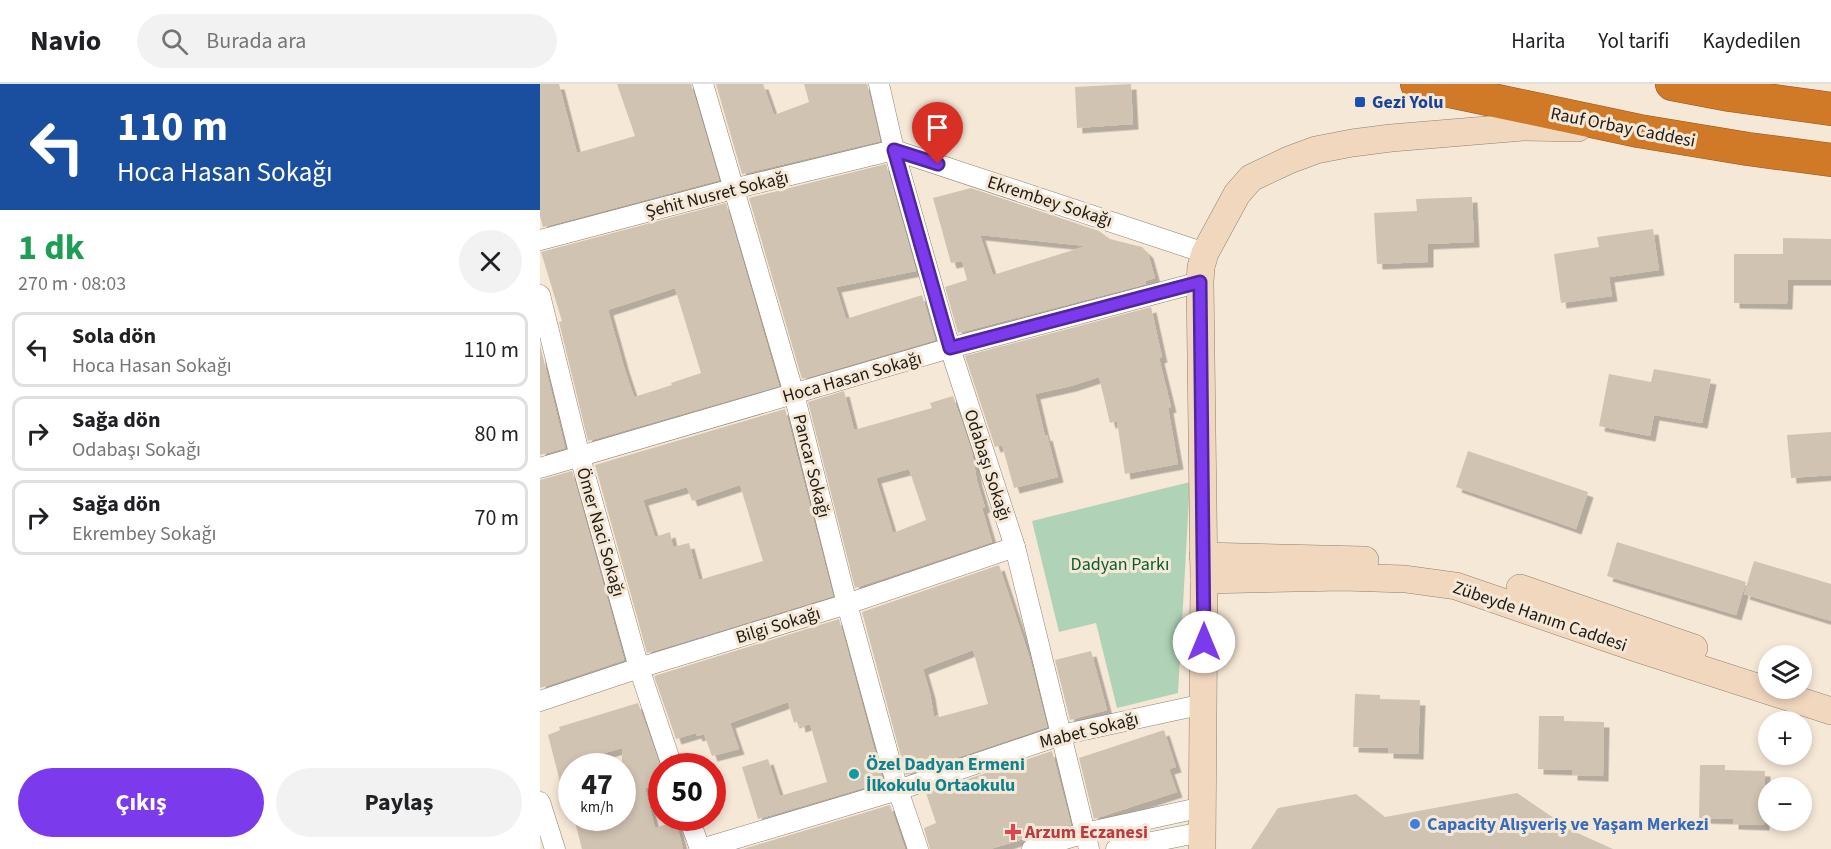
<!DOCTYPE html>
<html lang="tr">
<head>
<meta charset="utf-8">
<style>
  :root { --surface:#fff; --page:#f2f2f2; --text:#202124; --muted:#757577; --line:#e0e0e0; --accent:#7c3aed }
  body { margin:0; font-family:"Source Sans 3",sans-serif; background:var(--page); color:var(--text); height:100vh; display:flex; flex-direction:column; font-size:22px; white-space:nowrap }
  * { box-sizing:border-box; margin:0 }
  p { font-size:20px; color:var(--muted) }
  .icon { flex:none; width:33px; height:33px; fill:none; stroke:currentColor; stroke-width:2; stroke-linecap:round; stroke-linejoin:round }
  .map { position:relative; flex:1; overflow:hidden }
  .details { display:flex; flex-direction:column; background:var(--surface); width:540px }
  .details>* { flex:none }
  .banner { background:#1a4fa0; color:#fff; overflow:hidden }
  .fabs { position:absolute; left:1218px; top:561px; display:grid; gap:12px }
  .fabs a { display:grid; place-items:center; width:54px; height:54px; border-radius:50%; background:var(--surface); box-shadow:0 3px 9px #0003; font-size:30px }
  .speed { position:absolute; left:18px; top:669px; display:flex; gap:12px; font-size:30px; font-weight:700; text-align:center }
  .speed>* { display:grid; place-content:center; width:78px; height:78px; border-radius:50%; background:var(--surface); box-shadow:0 3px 9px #0003; line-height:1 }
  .speed small { font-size:15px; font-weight:400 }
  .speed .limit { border:9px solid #d22; background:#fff; color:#111 }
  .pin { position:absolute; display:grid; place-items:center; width:51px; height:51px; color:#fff; margin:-62px -26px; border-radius:50% 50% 50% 0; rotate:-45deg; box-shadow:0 0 6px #0007 }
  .pin .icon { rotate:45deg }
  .me { position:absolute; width:66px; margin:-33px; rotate:0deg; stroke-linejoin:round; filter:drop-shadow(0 0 4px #0008) }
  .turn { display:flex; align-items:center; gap:21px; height:126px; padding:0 18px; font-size:27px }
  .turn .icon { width:78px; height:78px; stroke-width:2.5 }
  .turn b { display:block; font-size:42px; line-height:51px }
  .round { display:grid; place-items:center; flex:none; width:63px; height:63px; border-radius:32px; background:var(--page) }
  .overview { display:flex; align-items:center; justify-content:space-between; height:102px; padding:0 18px }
  h1 { font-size:36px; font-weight:700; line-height:45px; color:#1e9e55 }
  .button { display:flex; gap:12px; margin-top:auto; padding:12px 18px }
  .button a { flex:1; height:69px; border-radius:36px; background:var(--accent); color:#fff; font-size:24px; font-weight:700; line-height:69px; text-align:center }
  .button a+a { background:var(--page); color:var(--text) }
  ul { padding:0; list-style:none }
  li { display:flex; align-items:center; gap:18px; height:75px; margin:0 12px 9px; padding:0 6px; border:3px solid var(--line); border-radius:12px }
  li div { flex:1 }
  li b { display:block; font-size:22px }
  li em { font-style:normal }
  header { display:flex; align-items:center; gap:36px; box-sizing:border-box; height:84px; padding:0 30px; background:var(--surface); border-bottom:2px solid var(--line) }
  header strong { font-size:28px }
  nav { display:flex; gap:33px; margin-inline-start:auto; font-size:21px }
  .search { width:420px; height:54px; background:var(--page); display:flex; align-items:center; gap:15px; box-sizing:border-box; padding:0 21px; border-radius:33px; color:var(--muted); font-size:22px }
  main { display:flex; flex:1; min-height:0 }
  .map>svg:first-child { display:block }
  .green { fill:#b0d3b7 }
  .building { fill:#d1c3b2; fill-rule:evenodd; filter:url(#shadow) }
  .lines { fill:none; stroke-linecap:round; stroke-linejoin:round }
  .street-casing { stroke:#8c8070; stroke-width:21 }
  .secondary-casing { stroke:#8c8070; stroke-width:28 }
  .highway-casing { stroke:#925820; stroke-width:34 }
  .street { stroke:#fff; stroke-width:20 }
  .secondary { stroke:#f1d7be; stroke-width:27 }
  .highway { stroke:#d07926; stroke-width:33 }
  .route-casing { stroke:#51269a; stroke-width:15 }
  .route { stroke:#7c3aed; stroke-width:10 }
  .transit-dot { fill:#1a4fb4; stroke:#f6e8d7; stroke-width:2 }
  .culture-dot { fill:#0f9aa8; stroke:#f6e8d7; stroke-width:2 }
  .shop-dot { fill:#3f7fe0; stroke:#f6e8d7; stroke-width:2 }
  .health-dot { fill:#e0444e; stroke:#f6e8d7; stroke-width:2 }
  .labels { text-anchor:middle; stroke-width:6; stroke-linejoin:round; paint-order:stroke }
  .transit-label { font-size:18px; font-weight:bold; fill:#164399; stroke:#f6e8d7; text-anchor:start }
  .street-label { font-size:18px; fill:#1e1a14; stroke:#f6e8d7 }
  .park-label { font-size:18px; fill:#065e2c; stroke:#f6e8d7 }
  .culture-label { font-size:18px; font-weight:bold; fill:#0d838f; stroke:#f6e8d7; text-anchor:start }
  .shop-label { font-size:18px; font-weight:bold; fill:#366cbe; stroke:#f6e8d7; text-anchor:start }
  .health-label { font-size:18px; font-weight:bold; fill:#be3a42; stroke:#f6e8d7; text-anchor:start }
</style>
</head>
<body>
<header>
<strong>Navio</strong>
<div class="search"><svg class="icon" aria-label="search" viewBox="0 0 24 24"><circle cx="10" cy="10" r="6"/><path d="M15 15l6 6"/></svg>Burada ara</div>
<nav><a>Harita</a><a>Yol tarifi</a><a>Kaydedilen</a></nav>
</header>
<main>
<section class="details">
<div class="banner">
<div class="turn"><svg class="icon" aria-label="left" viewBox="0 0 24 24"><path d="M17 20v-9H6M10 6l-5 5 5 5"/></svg><div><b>110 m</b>Hoca Hasan Sokağı</div></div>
</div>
<div class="overview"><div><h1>1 dk</h1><p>270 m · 08:03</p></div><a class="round"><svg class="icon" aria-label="close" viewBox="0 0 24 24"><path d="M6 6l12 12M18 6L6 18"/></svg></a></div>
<ul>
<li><svg class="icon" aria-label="left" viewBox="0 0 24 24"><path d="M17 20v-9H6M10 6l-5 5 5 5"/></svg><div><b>Sola dön</b><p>Hoca Hasan Sokağı</p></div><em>110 m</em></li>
<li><svg class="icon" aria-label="right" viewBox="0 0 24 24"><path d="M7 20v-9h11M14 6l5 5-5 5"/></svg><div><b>Sağa dön</b><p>Odabaşı Sokağı</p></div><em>80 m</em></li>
<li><svg class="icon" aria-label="right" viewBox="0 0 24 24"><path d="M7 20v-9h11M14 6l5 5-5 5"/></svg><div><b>Sağa dön</b><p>Ekrembey Sokağı</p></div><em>70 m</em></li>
</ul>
<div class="button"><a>Çıkış</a><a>Paylaş</a></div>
</section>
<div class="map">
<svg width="1291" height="765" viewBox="0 0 1291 765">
  <defs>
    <filter id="shadow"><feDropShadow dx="5.5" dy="5.5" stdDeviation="0" flood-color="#0004"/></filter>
  </defs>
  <rect width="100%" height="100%" fill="#f6e8d7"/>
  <path class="green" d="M650,398L638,609L577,624L556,539L519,548L492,437Z"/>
  <g class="building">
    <path d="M0,0H19L37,69L95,52L77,0H151L179,96L3,143L0,132Z"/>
    <path d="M176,0H223L234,31L269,18L264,0H327L340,57L202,90Z"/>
    <path d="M591,0L593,40L537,44L535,3Z"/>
    <path d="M346,80L376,187L296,203L306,235L382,211L395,256L262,295L209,114Z"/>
    <path d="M431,104L559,147L570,155L602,163L608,169L615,194L605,197L606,200L418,249L405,203L427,196L422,177L411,179L393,114ZM440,151L546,162L453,191Z"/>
    <path d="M932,113L934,158L888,160V178L837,180L834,129L877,127L876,115Z"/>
    <path d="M186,119L239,302L48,357L19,238L22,237L1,168ZM135,204L161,289L131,299L132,301L94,313L84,283L68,226Z"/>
    <path d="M1113,145L1119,186L1069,193L1072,212L1021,219L1014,170L1059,163L1057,153Z"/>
    <path d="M1243,154L1291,155V196H1248L1247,220L1194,219V170H1243Z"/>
    <path d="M611,223L622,273L619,274L631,323L628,324L638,380L585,390L577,337L570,339L559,293L531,302L495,310L505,352L507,351L518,393L474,404L462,361L455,363L425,272Z"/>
    <path d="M0,261L25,364L0,371Z"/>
    <path d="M1114,285L1171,295L1162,339L1114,331L1110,352L1059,342L1069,290L1111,298Z"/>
    <path d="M304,307L314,346L392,324L390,319L413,312L432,368L437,397L445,423L442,424L452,458L315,504L268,318ZM369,385L386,436L353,449L336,394Z"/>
    <path d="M245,325L293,512L107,569L55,381ZM200,401L223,477L159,496L149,459L133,463L130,448L115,453L103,416L147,403L152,417Z"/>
    <path d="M1291,348V391L1251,394L1247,351Z"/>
    <path d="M928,367L1048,408L1036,445L916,403Z"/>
    <path d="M32,387L84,576L0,604V396Z"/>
    <path d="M1077,458L1206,498L1196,531L1067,492Z"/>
    <path d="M1214,477L1291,500V537L1204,510Z"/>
    <path d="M459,481L490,575L507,643L366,691L322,528ZM433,566L448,620L399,633L398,631L394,633L390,609L383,585Z"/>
    <path d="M299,535L343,698L218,735L202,683L228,675L240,712L287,698L270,640L260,643L259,637L254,639L248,618L190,639L199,665L172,672L164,650L157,652L156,649L136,655L114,592Z"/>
    <path d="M551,567L567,626L530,636L515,576Z"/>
    <path d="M815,610L840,611V615L880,616L878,670L848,669V664L813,663Z"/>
    <path d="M98,619L122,687V700L105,704L115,744L136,737L143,765H42L34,734H82V664L32,678V721H26L8,651L20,646L19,643Z"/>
    <path d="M999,632H1024V637L1064,638L1063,692L1032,691V686L998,685Z"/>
    <path d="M624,646L636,683L629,685L637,708L554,735L539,674Z"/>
    <path d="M512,667L531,741L450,765H390L384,744L396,739L386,709Z"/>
    <path d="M1160,681H1185V686L1225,687L1224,741L1193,740V735L1159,734Z"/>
    <path d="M977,709L1033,747L1073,765H711L738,724L816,710L845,733Z"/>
    <path d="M350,721L365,765H203Z"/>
  </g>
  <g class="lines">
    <defs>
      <g id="street">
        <path d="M163,0L254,310L307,520L358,706L378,765"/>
        <path d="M339,0L354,66L410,264L475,463L549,765"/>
        <path d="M354,66L665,169"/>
        <path d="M0,156L193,105L354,66"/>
        <path d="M0,211L40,373L99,584L132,682"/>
        <path d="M0,384L410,264L660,198"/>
        <path d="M0,617L99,584L307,520L475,463"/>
        <path d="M0,718L15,765"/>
        <path d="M149,734L160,765"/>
        <path d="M161,765L358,706L521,651L664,620"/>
        <path d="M492,765L545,749L663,723"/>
        <path d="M576,765L662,748"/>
      </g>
      <g id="secondary">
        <path d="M663,472L825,476"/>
        <path d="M664,496L803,493L865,495L916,502L1099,565L1291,627"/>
        <path d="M980,504L1154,564"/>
        <path d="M662,765L664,496L660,198L661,183L665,169L697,110L711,94L749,76L776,66L812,59L851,54L983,43L1038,44"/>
      </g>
      <g id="highway">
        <path d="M877,0L1099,47L1208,65L1291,76"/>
        <path d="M1132,0L1190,11L1291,25"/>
      </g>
    </defs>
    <use href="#street" class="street-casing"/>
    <use href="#secondary" class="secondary-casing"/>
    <use href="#highway" class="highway-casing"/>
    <use href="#street" class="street"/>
    <use href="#secondary" class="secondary"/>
    <use href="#highway" class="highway"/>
  </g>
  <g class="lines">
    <defs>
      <path id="route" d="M398,80L354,66L410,264L660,198L664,558"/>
    </defs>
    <use href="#route" class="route-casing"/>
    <use href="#route" class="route"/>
  </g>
  <rect class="transit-dot" x="814" y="12" width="12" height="12" rx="3"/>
  <circle class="culture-dot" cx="314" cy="690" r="6"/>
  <circle class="shop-dot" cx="875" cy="740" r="6"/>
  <path class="health-dot" d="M470 739h6v6h6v6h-6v6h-6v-6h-6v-6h6z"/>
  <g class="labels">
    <g class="transit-label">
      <text x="832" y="24">Gezi Yolu</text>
    </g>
    <g class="street-label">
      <text transform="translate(1083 43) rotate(11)" y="6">Rauf Orbay Caddesi</text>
      <text transform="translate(177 110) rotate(-14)" y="6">Şehit Nusret Sokağı</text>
      <text transform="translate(510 117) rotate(18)" y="6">Ekrembey Sokağı</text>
      <text transform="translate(312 293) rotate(-16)" y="6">Hoca Hasan Sokağı</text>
      <text transform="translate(448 381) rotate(72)" y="6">Odabaşı Sokağı</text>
      <text transform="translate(272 382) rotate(76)" y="6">Pancar Sokağı</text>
      <text transform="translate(61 448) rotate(74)" y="6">Ömer Naci Sokağı</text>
      <text transform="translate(1000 532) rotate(19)" y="6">Zübeyde Hanım Caddesi</text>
      <text transform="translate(238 541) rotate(-17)" y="6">Bilgi Sokağı</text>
      <text transform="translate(549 646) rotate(-14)" y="6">Mabet Sokağı</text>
    </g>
    <g class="park-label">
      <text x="580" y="486">Dadyan Parkı</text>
    </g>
    <g class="culture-label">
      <text x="326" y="686">Özel Dadyan Ermeni<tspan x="326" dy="21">İlkokulu Ortaokulu</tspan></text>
    </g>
    <g class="shop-label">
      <text x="887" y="746">Capacity Alışveriş ve Yaşam Merkezi</text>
    </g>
    <g class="health-label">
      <text x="485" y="754">Arzum Eczanesi</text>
    </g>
  </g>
</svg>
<div class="fabs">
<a><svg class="icon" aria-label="layers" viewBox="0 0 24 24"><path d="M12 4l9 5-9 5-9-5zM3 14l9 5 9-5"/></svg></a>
<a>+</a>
<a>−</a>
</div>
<div class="speed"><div>47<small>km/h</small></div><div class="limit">50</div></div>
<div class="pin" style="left:398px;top:80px;background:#d93025"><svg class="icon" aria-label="arrive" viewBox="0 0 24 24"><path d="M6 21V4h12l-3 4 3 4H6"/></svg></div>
<svg class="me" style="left:664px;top:558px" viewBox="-20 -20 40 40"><circle r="19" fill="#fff"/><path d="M0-13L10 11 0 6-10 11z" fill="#7c3aed"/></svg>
</div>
</main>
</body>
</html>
